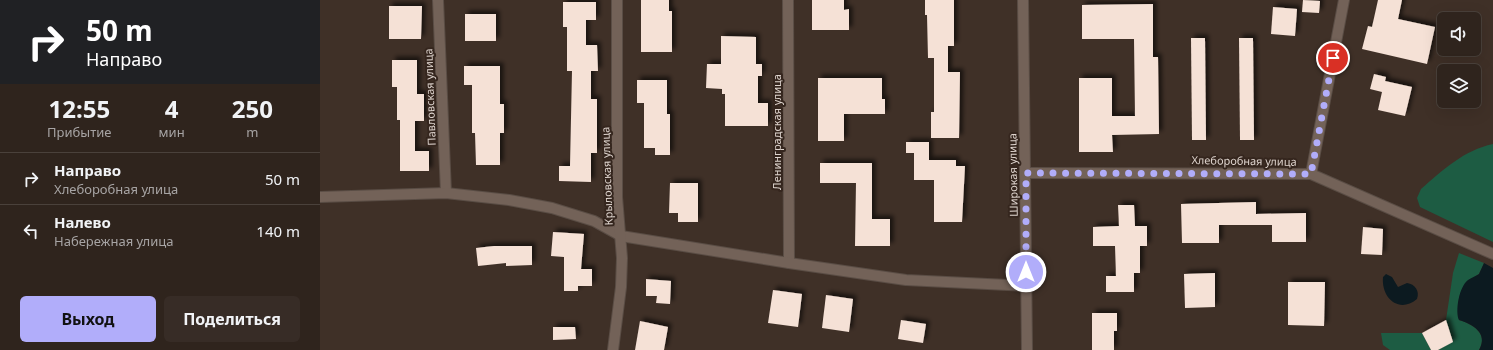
<!DOCTYPE html>
<html lang="ru">
<head>
<meta charset="utf-8">
<style>
  :root { --surface:#2f241d; --page:#372c26; --text:#f1f3f6; --muted:#a7a4a4; --line:#4a413b; --accent:#b1adfa }
  body { margin:0; font-family:"Noto Sans",sans-serif; background:var(--page); color:var(--text); height:100vh; display:flex; flex-direction:column; font-size:15px; white-space:nowrap }
  * { box-sizing:border-box; margin:0 }
  p { font-size:13px; color:var(--muted) }
  .icon { flex:none; width:22px; height:22px; fill:none; stroke:currentColor; stroke-width:2; stroke-linecap:round; stroke-linejoin:round }
  .map { position:relative; flex:1; overflow:hidden }
  .sheet { display:flex; flex-direction:column; background:var(--surface); width:320px }
  .sheet>* { flex:none }
  .guide { background:#202124; color:#fff; overflow:hidden }
  .tools { position:absolute; left:1117px; top:12px; display:grid; gap:8px }
  .tools a { display:grid; place-items:center; width:44px; height:44px; border-radius:6px; background:var(--surface); box-shadow:0 4px 16px #0002,0 0 0 1px var(--line); font-size:20px }
  .pin { position:absolute; display:grid; place-items:center; width:34px; height:34px; color:#fff; margin:-17px; border:2px solid #fff; border-radius:50%; box-shadow:0 1px 4px #0007 }
  .me { position:absolute; width:44px; margin:-22px; rotate:0deg; stroke-linejoin:round; filter:drop-shadow(0 0 3px #0008) }
  .turn { display:flex; align-items:center; gap:14px; height:84px; padding:0 20px; font-size:18px }
  .turn .icon { width:52px; height:52px; stroke-width:2.5 }
  .turn b { display:block; font-size:28px; line-height:34px }
  .eta { display:flex; justify-content:space-evenly; align-items:center; height:68px; text-align:center }
  .eta b { font-size:24px; font-weight:700; line-height:28px }
  .action { display:flex; gap:8px; margin-top:auto; padding:8px 20px }
  .action a { flex:1; height:46px; border-radius:6px; background:var(--accent); color:#111; font-size:16px; font-weight:700; line-height:46px; text-align:center }
  .action a+a { background:var(--page); color:var(--text) }
  ul { padding:0; list-style:none }
  li { display:flex; align-items:center; gap:12px; height:52px; padding:0 20px; border-top:1px solid var(--line) }
  li div { flex:1 }
  li b { display:block; font-size:15px }
  li em { font-style:normal }
  main { display:flex; flex:1; min-height:0 }
  .map>svg:first-child { display:block }
  .green { fill:#1d5c43 }
  .water { fill:#0c1a20 }
  .building { fill:#f5e1d6; filter:url(#shadow) }
  .lines { fill:none; stroke-linecap:round; stroke-linejoin:round }
  .minor-casing { stroke:#5a4d45; stroke-width:12 }
  .minor { stroke:#736258; stroke-width:10 }
  .route { stroke:#b1adfa; stroke-width:7; stroke-dasharray:0 12.6 }
  .labels { text-anchor:middle; stroke-width:4; stroke-linejoin:round; paint-order:stroke }
  .street-label { font-size:11px; fill:#ded4ce; stroke:#35261e }
</style>
</head>
<body>
<main>
<section class="sheet">
<div class="guide">
<div class="turn"><svg class="icon" aria-label="right" viewBox="0 0 24 24"><path d="M7 20v-9h11M14 6l5 5-5 5"/></svg><div><b>50 m</b>Направо</div></div>
</div>
<div class="eta">
<div><b>12:55</b><p>Прибытие</p></div>
<div><b>4</b><p>мин</p></div>
<div><b>250</b><p>m</p></div>
</div>
<ul>
<li><svg class="icon" aria-label="right" viewBox="0 0 24 24"><path d="M7 20v-9h11M14 6l5 5-5 5"/></svg><div><b>Направо</b><p>Хлеборобная улица</p></div><em>50 m</em></li>
<li><svg class="icon" aria-label="left" viewBox="0 0 24 24"><path d="M17 20v-9H6M10 6l-5 5 5 5"/></svg><div><b>Налево</b><p>Набережная улица</p></div><em>140 m</em></li>
</ul>
<div class="action"><a>Выход</a><a>Поделиться</a></div>
</section>
<div class="map">
<svg width="1173" height="350" viewBox="0 0 1173 350">
  <defs>
    <filter id="shadow"><feDropShadow dx="3.5" dy="-3.5" stdDeviation="2" flood-color="#0009"/></filter>
  </defs>
  <rect width="100%" height="100%" fill="#3f3027"/>
  <g class="green">
    <path d="M1173,144V242L1100,207L1097,198L1101,189C1123,170 1144,150 1173,144Z"/>
    <path d="M1139,253L1164,263L1159,274C1139,285 1137,298 1139,320C1152,324 1169,333 1159,350H1118L1133,341L1126,320L1133,273Z"/>
    <path d="M1061,333H1102L1111,350H1070L1063,345Z"/>
  </g>
  <g class="water">
    <path d="M1164,263L1173,268V350H1159C1169,333 1152,324 1139,320C1135,311 1139,287 1148,280C1151,278 1156,276 1159,274Z"/>
    <path d="M1066,274L1072,277L1078,287L1087,283C1095,284 1100,291 1097,299C1079,314 1061,298 1063,277Z"/>
  </g>
  <g class="building">
    <path d="M321,0H349V11H352V52H321Z"/>
    <path d="M492,0H524V10L529,9V30H492Z"/>
    <path d="M605,0H634V46H628V72H640L639,138H611V112H614V58H608L607,15H605Z"/>
    <path d="M983,0L1000,1L999,13L982,12Z"/>
    <path d="M1058,0H1082L1078,19L1115,27L1107,64L1042,49L1048,26L1052,27Z"/>
    <path d="M243,2H276V20H266V45H277L278,71H271V99H277V153H271V182L239,181V166H250L252,71H247V27H243Z"/>
    <path d="M833,4V57H838L839,134L792,135L793,152H759V78H792V116H815L814,39H762V5Z"/>
    <path d="M69,6H102L101,39H69Z"/>
    <path d="M953,7L977,9L975,36L951,34Z"/>
    <rect x="145" y="14" width="31" height="27"/>
    <path d="M401,36L436,37V64H442V76H438V103H448V126H405V94H402V89L386,88L387,64H401Z"/>
    <path d="M871,38H885L886,140H872Z"/>
    <path d="M919,38H933L934,140H920Z"/>
    <path d="M72,60H97V94H104V121H95V151H109V171H80V120H77V87H72Z"/>
    <path d="M144,66H180V104H184V133H180V165H156L155,133H152V85H144Z"/>
    <path d="M1054,74L1066,77L1065,81L1092,87L1085,116L1058,110L1062,92L1050,89Z"/>
    <path d="M498,78H562V99H565V114H524V141H498Z"/>
    <path d="M317,80H347V114H350V155H335V148H324V103H317Z"/>
    <path d="M586,142H609V160H636V166H645L642,222H614V180H594V153H586Z"/>
    <path d="M500,163H552V219H570V246H535L536,183H500Z"/>
    <path d="M350,183H378V222H358V213H349Z"/>
    <path d="M936,202V214L986,213V242H952V225H899V243H862L861,204Z"/>
    <path d="M798,205H814L815,226H827V246H820V273H814V292H786V276H796L795,246H773V227L799,226Z"/>
    <path d="M1043,227L1063,229L1062,255L1041,254Z"/>
    <path d="M233,232L264,234L261,269H272V286H258V291H244V257L231,256Z"/>
    <path d="M174,246H212V265L186,266V263L158,266L156,248Z"/>
    <path d="M895,273V307L865,308L864,274Z"/>
    <path d="M326,279L351,281L350,304L336,303L337,296H326Z"/>
    <path d="M968,282H1005L1004,326L968,325Z"/>
    <path d="M453,290L482,294L478,327L448,323Z"/>
    <path d="M506,295L533,299L529,332L502,328Z"/>
    <path d="M772,313H797V331H794V350H772Z"/>
    <path d="M581,320L606,324L603,343L578,339Z"/>
    <path d="M1126,320L1133,342L1118,350H1111L1102,333Z"/>
    <path d="M320,321L348,327L344,350H315Z"/>
    <path d="M233,327H255L256,339L233,340Z"/>
  </g>
  <g class="lines">
    <defs>
      <g id="minor">
        <path d="M118,0L126,193"/>
        <path d="M468,0L469,263"/>
        <path d="M703,0L707,350"/>
        <path d="M706,173L991,174L1173,254"/>
        <path d="M991,174L1024,0"/>
        <path d="M0,197L126,193L189,200L232,208L274,221L301,236L469,263L586,280L706,286"/>
        <path d="M293,350L301,287L302,258L297,197V0"/>
      </g>
    </defs>
    <use href="#minor" class="minor-casing"/>
    <use href="#minor" class="minor"/>
  </g>
  <g class="lines">
    <path class="route" d="M706,272V173L991,174L1013,58"/>
  </g>
  <g class="labels">
    <g class="street-label">
      <text transform="translate(110 97) rotate(-92)" y="4">Павловская улица</text>
      <text transform="translate(457 132) rotate(-90)" y="4">Ленинградская улица</text>
      <text transform="translate(924 161) rotate(1)" y="4">Хлеборобная улица</text>
      <text transform="translate(693 175) rotate(-91)" y="4">Широкая улица</text>
      <text transform="translate(287 176) rotate(-92)" y="4">Крыловская улица</text>
    </g>
  </g>
</svg>
<div class="tools">
<a><svg class="icon" aria-label="sound" viewBox="0 0 24 24"><path d="M4 9h4l5-4v14l-5-4H4zM17 9q2 3 0 6"/></svg></a>
<a><svg class="icon" aria-label="layers" viewBox="0 0 24 24"><path d="M12 4l9 5-9 5-9-5zM3 14l9 5 9-5"/></svg></a>
</div>
<div class="pin" style="left:1013px;top:58px;background:#d93025"><svg class="icon" aria-label="arrive" viewBox="0 0 24 24"><path d="M6 21V4h12l-3 4 3 4H6"/></svg></div>
<svg class="me" style="left:706px;top:272px" viewBox="-20 -20 40 40"><circle r="17" fill="#b1adfa" stroke="#fff" stroke-width="3"/><path d="M0-11L8 9 0 5-8 9z" fill="#fff"/></svg>
</div>
</main>
</body>
</html>
